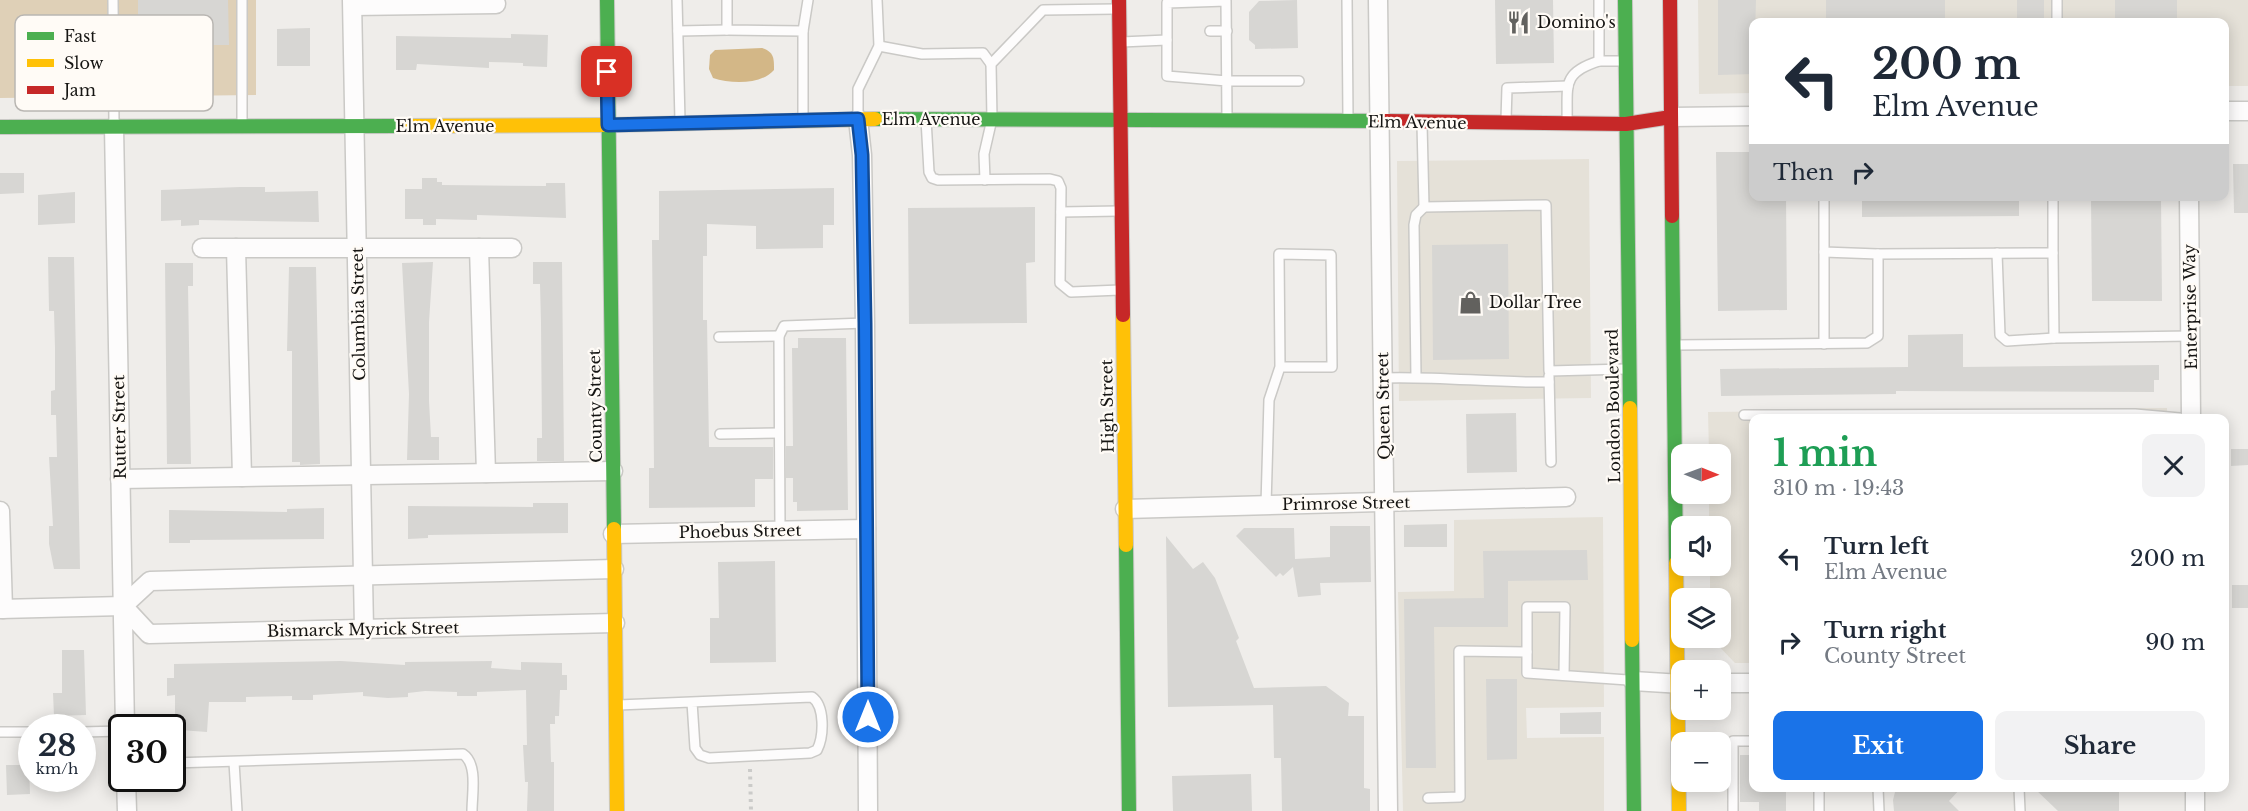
<!DOCTYPE html>
<html lang="en">
<head>
<meta charset="utf-8">
<style>
  :root { --surface:#fff; --page:#f2f2f3; --text:#1f2937; --muted:#747a83; --accent:#1a73e8 }
  body { margin:0; font-family:"Libre Baskerville",serif; background:var(--page); color:var(--text); height:100vh; display:flex; flex-direction:column; font-size:22px; white-space:nowrap }
  * { box-sizing:border-box; margin:0 }
  p { font-size:20px; color:var(--muted) }
  .icon { flex:none; width:33px; height:33px; fill:none; stroke:currentColor; stroke-width:2; stroke-linecap:round; stroke-linejoin:round }
  .map { position:relative; flex:1; overflow:hidden }
  .sheet { position:absolute; left:1749px; top:414px; width:480px; height:378px; display:flex; flex-direction:column; background:var(--surface); border-radius:12px; box-shadow:0 3px 15px #0003 }
  .sheet>* { flex:none }
  .top-card { position:absolute; left:1749px; top:18px; width:480px; height:183px; border-radius:12px; box-shadow:0 3px 15px #0003; background:#fff; color:var(--text); overflow:hidden }
  .needle { width:39px; rotate:91deg }
  .tools { position:absolute; left:1671px; top:444px; display:grid; gap:12px }
  .tools a { display:grid; place-items:center; width:60px; height:60px; border-radius:12px; background:var(--surface); box-shadow:0 3px 15px #0003; font-size:30px }
  .speed { position:absolute; left:18px; top:714px; display:flex; gap:12px; font-size:30px; font-weight:700; text-align:center }
  .speed>* { display:grid; place-content:center; width:78px; height:78px; border-radius:50%; background:var(--surface); box-shadow:0 3px 15px #0003; line-height:1 }
  .speed small { font-size:15px; font-weight:400 }
  .speed .limit { border:3px solid #111; border-radius:9px; background:#fff; color:#111 }
  .pin { position:absolute; display:grid; place-items:center; width:51px; height:51px; color:#fff; margin:-26px; border-radius:12px; box-shadow:0 3px 9px #0006 }
  .me { position:absolute; width:66px; margin:-33px; rotate:0deg; stroke-linejoin:round; filter:drop-shadow(0 0 4px #0008) }
  .turn { display:flex; align-items:center; gap:21px; height:126px; padding:0 24px; font-size:27px }
  .turn .icon { width:78px; height:78px; stroke-width:2.5 }
  .turn b { display:block; font-size:42px; line-height:51px }
  .then { display:flex; align-items:center; height:57px; padding:0 24px; background:#0003; gap:12px; font-size:22px }
  .round { display:grid; place-items:center; flex:none; width:63px; height:63px; border-radius:12px; background:var(--page) }
  .overview { display:flex; align-items:center; justify-content:space-between; height:102px; padding:0 24px }
  h1 { font-size:36px; font-weight:700; line-height:45px; color:#1e9e55 }
  .cta { display:flex; gap:12px; margin-top:auto; padding:12px 24px }
  .cta a { flex:1; height:69px; border-radius:12px; background:var(--accent); color:#fff; font-size:24px; font-weight:700; line-height:69px; text-align:center }
  .cta a+a { background:var(--page); color:var(--text) }
  ul { padding:0; list-style:none }
  li { display:flex; align-items:center; gap:18px; height:84px; padding:0 24px }
  li div { flex:1 }
  li b { display:block; font-size:22px }
  li em { font-style:normal }
  .map>svg:first-child { display:block }
  .built { fill:#e5e1d8 }
  .green { fill:#dfd0b7 }
  .water { fill:#d3b787 }
  .building { fill:#d7d6d3 }
  .lines { fill:none; stroke-linecap:round; stroke-linejoin:round }
  .lane-casing { stroke:#cac9c6; stroke-width:12 }
  .street-casing { stroke:#cac9c6; stroke-width:21 }
  .fast-casing { stroke:#cac9c6; stroke-width:16 }
  .slow-casing { stroke:#cac9c6; stroke-width:16 }
  .jam-casing { stroke:#cac9c6; stroke-width:16 }
  .path { stroke:#cbcbc9; stroke-width:4; stroke-dasharray:3 4.5; stroke-linecap:butt }
  .lane { stroke:#fdfcfc; stroke-width:9 }
  .street { stroke:#fdfcfc; stroke-width:18 }
  .fast { stroke:#4caf50; stroke-width:14 }
  .slow { stroke:#ffc107; stroke-width:14 }
  .jam { stroke:#c62828; stroke-width:14 }
  .route-casing { stroke:#114b97; stroke-width:15 }
  .route { stroke:#1a73e8; stroke-width:10 }
  .labels { text-anchor:middle; stroke-width:4.5; stroke-linejoin:round; paint-order:stroke }
  .poi-label { font-size:16px; fill:#161513; stroke:#fffbf6; text-anchor:start }
  .street-label { font-size:16px; fill:#161513; stroke:#fffbf6 }
  .key { fill:#fffbf6; stroke:#b9b6b2; stroke-width:1.5 }
  .key-label { font-size:16px; fill:#161513 }
</style>
</head>
<body>
<div class="map">
<svg width="2248" height="811" viewBox="0 0 2248 811">
  <rect width="100%" height="100%" fill="#efedea"/>
  <g class="built">
    <path d="M1698,0H2248V86H2225L2224,22H1754L1753,93L1699,94Z"/>
    <path d="M1589,159L1591,398L1399,401L1397,161Z"/>
    <path d="M2167,408V418H1754L1753,663H1735L1711,638H1720V598H1710V566H1720V526H1709V494H1720V454H1709L1708,412Z"/>
    <path d="M1603,517L1604,707L1526,708L1527,738L1604,737V811H1403L1398,592L1454,591V520Z"/>
  </g>
  <path class="green" d="M0,0H256V95L0,98Z"/>
  <path class="water" d="M762,48C774,52 774,58 774,70C761,85 731,84 713,78L709,69L710,55L715,50Z"/>
  <g class="building">
    <path d="M138,0H228L229,45H210V65H185V70H157V66H133V47L138,46Z"/>
    <path d="M1297,0L1298,48L1255,49V45L1249,40V12L1259,1Z"/>
    <path d="M1495,0H1553L1554,63L1496,64Z"/>
    <path d="M1718,0H1756L1754,74L1718,75Z"/>
    <path d="M1826,0H1945V21L1826,22Z"/>
    <rect x="2017" y="0" width="27" height="22"/>
    <path d="M2115,0H2177V22H2160V19H2115Z"/>
    <path d="M310,28V66H277V29Z"/>
    <path d="M511,34L548,35L547,67L523,66V63L489,62V68L417,64L416,70H396V36L511,38Z"/>
    <path d="M1716,152H1754V196H1786L1787,310L1718,311Z"/>
    <path d="M2233,164H2248V213H2234Z"/>
    <path d="M0,173H24V193L0,194Z"/>
    <path d="M422,178H437V182H442V185L546,186V183H565L566,218L477,215V220L436,219V225H423V219H405V189H422Z"/>
    <path d="M240,187H265V192L318,191L319,222L199,220V225L181,226V220L161,221V190Z"/>
    <path d="M834,188V225H823V248L756,249V226L707,224V256H703V320H707L709,447H773V479H755V507L649,508V468H654L652,240H659V191Z"/>
    <path d="M75,192V223L38,225V195Z"/>
    <path d="M1862,196H2019V216L1862,217Z"/>
    <path d="M2091,196H2161L2162,301H2092Z"/>
    <path d="M1035,207V262L1026,263L1027,323L909,324L908,208Z"/>
    <path d="M1508,244L1509,359L1433,360L1432,245Z"/>
    <path d="M48,257H74L80,569H54L49,544V526H53L49,457H57L56,415H51V391L55,390V348L54,311H49Z"/>
    <path d="M433,262L429,322V401L431,437H439V460H407L409,394L402,263Z"/>
    <path d="M533,262H562L564,461H537V438H542L541,323L540,284H533Z"/>
    <path d="M165,263H193V286H188L191,464H167Z"/>
    <path d="M289,267H316L320,464L300,465V462H292V351H287Z"/>
    <path d="M1963,334V367L2159,365V380H2154V392L1896,391V394L1721,396L1720,369L1908,367V335Z"/>
    <path d="M798,338H846L848,510L797,511V502H793V478H786V446H793L792,348H798Z"/>
    <path d="M1516,413L1517,472L1467,473L1466,414Z"/>
    <path d="M2231,449H2248V465L2231,466Z"/>
    <path d="M533,503H568V533L428,535V538L408,539V506L533,507Z"/>
    <path d="M324,508V539L190,540V543H169V510L287,512V509Z"/>
    <path d="M1447,524V547H1404V525Z"/>
    <path d="M1330,526H1370L1371,582L1320,583L1321,595L1298,597L1293,567L1283,576L1280,573L1276,577L1236,536L1244,528H1294L1295,559L1330,557Z"/>
    <path d="M1166,536L1193,569L1203,562L1215,578L1239,638L1236,641L1254,688L1326,686L1349,703L1348,716H1364V788L1370,789V811H1282L1281,758H1274L1273,705L1168,707Z"/>
    <path d="M1587,550L1588,580L1508,581V627H1434L1436,768H1406L1404,599L1484,598L1483,551Z"/>
    <path d="M775,561L776,662L710,663V618H719L718,562Z"/>
    <rect x="2232" y="585" width="16" height="23"/>
    <path d="M62,650H84L86,715L54,716L53,693H62Z"/>
    <path d="M341,661L405,665V662L492,661L491,668L521,670V662L562,663V675H567V690H560L559,716H555V724H550L551,762H554V811H527L528,782H525L523,745H527L526,690L477,692V696H457V692L425,691L408,693V697L388,698L363,696V692L313,695V700H292V696L246,697V702H209L207,732L180,730V722H175V695L167,696V678H174V664Z"/>
    <path d="M1486,679H1517V759L1487,760Z"/>
    <path d="M1601,712V734H1560V713Z"/>
    <path d="M1740,755H1754V788H1786V811H1759V802H1740Z"/>
    <path d="M6,765H29L30,794L7,795Z"/>
    <path d="M1251,774L1252,811H1173L1172,776Z"/>
    <path d="M1896,788H1961L1949,801L1959,811H1894L1893,800Z"/>
    <path d="M2034,788H2119V811H2058Z"/>
  </g>
  <g class="lines">
    <defs>
      <g id="lane">
        <path d="M113,0L114,124"/>
        <path d="M242,0V124"/>
        <path d="M677,0L680,121"/>
        <path d="M727,0V30L803,31V118"/>
        <path d="M1347,0L1348,118"/>
        <path d="M1599,0V61H1623"/>
        <path d="M2057,22V0"/>
        <path d="M678,31L727,30"/>
        <path d="M803,31L808,0"/>
        <path d="M1210,31H1227"/>
        <path d="M1121,42L1167,40"/>
        <path d="M879,46L922,54L983,53L991,64"/>
        <path d="M1227,117L1226,1L1167,3V76L1227,81H1299"/>
        <path d="M858,119V89L879,46L877,0"/>
        <path d="M926,119L929,172L932,178L938,180L1050,179L1058,181L1061,188L1060,283L1071,292L1120,290"/>
        <path d="M1506,120L1507,88L1568,86"/>
        <path d="M1567,121C1568,86 1561,73 1599,61"/>
        <path d="M1422,124L1424,207L1546,205L1549,371L1626,369"/>
        <path d="M985,180L984,154L992,119L991,64L1043,10L1116,9"/>
        <path d="M1824,196V252L1878,254"/>
        <path d="M1061,212L1119,211"/>
        <path d="M1997,253L2000,335L2007,341L2054,338"/>
        <path d="M2053,253V196"/>
        <path d="M719,337L779,336"/>
        <path d="M1824,344V252"/>
        <path d="M1676,345L1867,343L1878,336V254L2053,253L2054,338L2191,336"/>
        <path d="M1549,376L1551,462"/>
        <path d="M1416,377L1414,225L1416,215L1424,207"/>
        <path d="M1382,378C1438,376 1493,383 1549,382"/>
        <path d="M1744,415L2135,414L2180,418"/>
        <path d="M720,434L779,433"/>
        <path d="M1266,505L1269,400L1280,367L1279,254L1331,255L1332,367H1280"/>
        <path d="M780,530L779,336L784,326L865,323"/>
        <path d="M1564,675L1565,607H1527V673L1628,680"/>
        <path d="M618,705L812,697C825,706 824,736 817,750L810,753L709,758L700,755L695,748L692,702"/>
        <path d="M0,732H32"/>
        <path d="M82,732L122,731"/>
        <path d="M234,762L237,811"/>
        <path d="M172,763L463,754C478,764 472,794 472,811"/>
        <path d="M1878,788L1879,811"/>
        <path d="M2019,788L2020,811"/>
        <path d="M1428,798L1460,797L1459,651L1527,652"/>
        <path d="M1733,811V741H1754"/>
        <path d="M1819,811V788"/>
      </g>
      <g id="street">
        <path d="M352,0L364,629"/>
        <path d="M1378,0L1388,811"/>
        <path d="M353,6L496,4"/>
        <path d="M2224,111H2248"/>
        <path d="M1671,117L1754,116"/>
        <path d="M858,119L862,155L865,323L868,811"/>
        <path d="M114,127L125,728"/>
        <path d="M2189,196L2191,418"/>
        <path d="M202,248H512"/>
        <path d="M236,248L242,477"/>
        <path d="M479,248L486,473"/>
        <path d="M120,479L613,471"/>
        <path d="M1125,509L1566,497"/>
        <path d="M0,511L3,609"/>
        <path d="M613,534L866,529"/>
        <path d="M123,606L149,634L615,623"/>
        <path d="M0,609L123,606L150,581L614,569"/>
        <path d="M1633,681L1682,684"/>
        <path d="M1720,683H1754"/>
        <path d="M126,778L127,811"/>
        <path d="M2195,788V811"/>
      </g>
      <g id="fast">
        <path d="M607,0L614,529"/>
        <path d="M1625,0L1630,408"/>
        <path d="M875,119L1385,121"/>
        <path d="M0,127L403,126"/>
        <path d="M1672,216L1676,563"/>
        <path d="M1126,545L1129,811"/>
        <path d="M1632,640L1634,811"/>
      </g>
      <g id="slow">
        <path d="M403,126L608,125L875,119"/>
        <path d="M1123,315L1126,545"/>
        <path d="M1630,408L1632,640"/>
        <path d="M614,529L617,811"/>
        <path d="M1676,563L1679,811"/>
      </g>
      <g id="jam">
        <path d="M1119,0L1123,315"/>
        <path d="M1670,0L1672,216"/>
        <path d="M1385,121L1626,124L1671,117"/>
      </g>
    </defs>
    <use href="#lane" class="lane-casing"/>
    <use href="#street" class="street-casing"/>
    <use href="#fast" class="fast-casing"/>
    <use href="#slow" class="slow-casing"/>
    <use href="#jam" class="jam-casing"/>
    <g class="path">
      <path d="M127,69H155V98"/>
      <path d="M62,100L63,78H100"/>
      <path d="M750,769L751,811"/>
    </g>
    <use href="#lane" class="lane"/>
    <use href="#street" class="street"/>
    <use href="#fast" class="fast"/>
    <use href="#slow" class="slow"/>
    <use href="#jam" class="jam"/>
  </g>
  <g class="lines">
    <defs>
      <path id="route" d="M607,72L608,125L858,119L862,155L865,323L868,717"/>
    </defs>
    <use href="#route" class="route-casing"/>
    <use href="#route" class="route"/>
  </g>
  <defs>
    <symbol id="restaurant-bare" viewBox="-9 -9 18 18"><path d="M-5-6h1v4h1v-4h1v4h1v-4h1v5L-1.5 .5V6h-2V.5L-5-1ZM5-6V6H3V1.5H1.5Q1.5-4 5-6Z" fill="#62615e" stroke="#fffbf6" stroke-width="2.5" paint-order="stroke"/></symbol>
    <symbol id="shop-bare" viewBox="-9 -9 18 18"><path d="M-5-2.5h2.3a2.7 3.5 0 0 1 5.4 0H5L5.5 6h-11ZM-1.5-2.5h3a1.5 2.3 0 0 0-3 0Z" fill="#62615e" stroke="#fffbf6" stroke-width="2.5" paint-order="stroke"/></symbol>
  </defs>
  <g fill-rule="evenodd">
    <use href="#restaurant-bare" x="1502" y="6" width="33" height="33"/>
    <use href="#shop-bare" x="1454" y="286" width="33" height="33"/>
  </g>
  <g class="labels">
    <g class="poi-label">
      <text x="1537" y="28">Domino's</text>
      <text x="1489" y="308">Dollar Tree</text>
    </g>
    <g class="street-label">
      <text x="931" y="125">Elm Avenue</text>
      <text transform="translate(1417 122) rotate(1)" y="6">Elm Avenue</text>
      <text x="445" y="132">Elm Avenue</text>
      <text transform="translate(2190 307) rotate(-91)" y="6">Enterprise Way</text>
      <text transform="translate(358 314) rotate(-91)" y="6">Columbia Street</text>
      <text transform="translate(595 406) rotate(-91)" y="6">County Street</text>
      <text transform="translate(1107 406) rotate(-91)" y="6">High Street</text>
      <text transform="translate(1383 406) rotate(-91)" y="6">Queen Street</text>
      <text transform="translate(1613 406) rotate(-91)" y="6">London Boulevard</text>
      <text transform="translate(119 427) rotate(-91)" y="6">Rutter Street</text>
      <text transform="translate(1346 503) rotate(-1)" y="6">Primrose Street</text>
      <text transform="translate(740 531) rotate(-1)" y="6">Phoebus Street</text>
      <text transform="translate(363 629) rotate(-1)" y="6">Bismarck Myrick Street</text>
    </g>
  </g>
  <rect x="15" y="15" width="198" height="96" rx="9" class="key"/>
  <rect x="27" y="32" width="27" height="8" fill="#4caf50"/>
  <rect x="27" y="59" width="27" height="8" fill="#ffc107"/>
  <rect x="27" y="86" width="27" height="8" fill="#c62828"/>
  <g class="key-label">
    <text x="64" y="42">Fast</text>
    <text x="64" y="69">Slow</text>
    <text x="64" y="96">Jam</text>
  </g>
</svg>
<div class="tools">
<a><svg class="needle" viewBox="-14 -14 28 28"><path d="M0-13l5 13h-10z" fill="#e53935"/><path d="M0 13l5-13h-10z" fill="#747a83"/></svg></a>
<a><svg class="icon" aria-label="sound" viewBox="0 0 24 24"><path d="M4 9h4l5-4v14l-5-4H4zM17 9q2 3 0 6"/></svg></a>
<a><svg class="icon" aria-label="layers" viewBox="0 0 24 24"><path d="M12 4l9 5-9 5-9-5zM3 14l9 5 9-5"/></svg></a>
<a>+</a>
<a>−</a>
</div>
<div class="speed"><div>28<small>km/h</small></div><div class="limit">30</div></div>
<div class="pin" style="left:607px;top:72px;background:#d93025"><svg class="icon" aria-label="arrive" viewBox="0 0 24 24"><path d="M6 21V4h12l-3 4 3 4H6"/></svg></div>
<svg class="me" style="left:868px;top:717px" viewBox="-20 -20 40 40"><circle r="17" fill="#1a73e8" stroke="#fff" stroke-width="3"/><path d="M0-11L8 9 0 5-8 9z" fill="#fff"/></svg>
<div class="top-card">
<div class="turn"><svg class="icon" aria-label="left" viewBox="0 0 24 24"><path d="M17 20v-9H6M10 6l-5 5 5 5"/></svg><div><b>200 m</b>Elm Avenue</div></div>
<div class="then">Then<svg class="icon" aria-label="right" viewBox="0 0 24 24"><path d="M7 20v-9h11M14 6l5 5-5 5"/></svg></div>
</div>
<section class="sheet">
<div class="overview"><div><h1>1 min</h1><p>310 m · 19:43</p></div><a class="round"><svg class="icon" aria-label="close" viewBox="0 0 24 24"><path d="M6 6l12 12M18 6L6 18"/></svg></a></div>
<ul>
<li><svg class="icon" aria-label="left" viewBox="0 0 24 24"><path d="M17 20v-9H6M10 6l-5 5 5 5"/></svg><div><b>Turn left</b><p>Elm Avenue</p></div><em>200 m</em></li>
<li><svg class="icon" aria-label="right" viewBox="0 0 24 24"><path d="M7 20v-9h11M14 6l5 5-5 5"/></svg><div><b>Turn right</b><p>County Street</p></div><em>90 m</em></li>
</ul>
<div class="cta"><a>Exit</a><a>Share</a></div>
</section>
</div>
</body>
</html>
